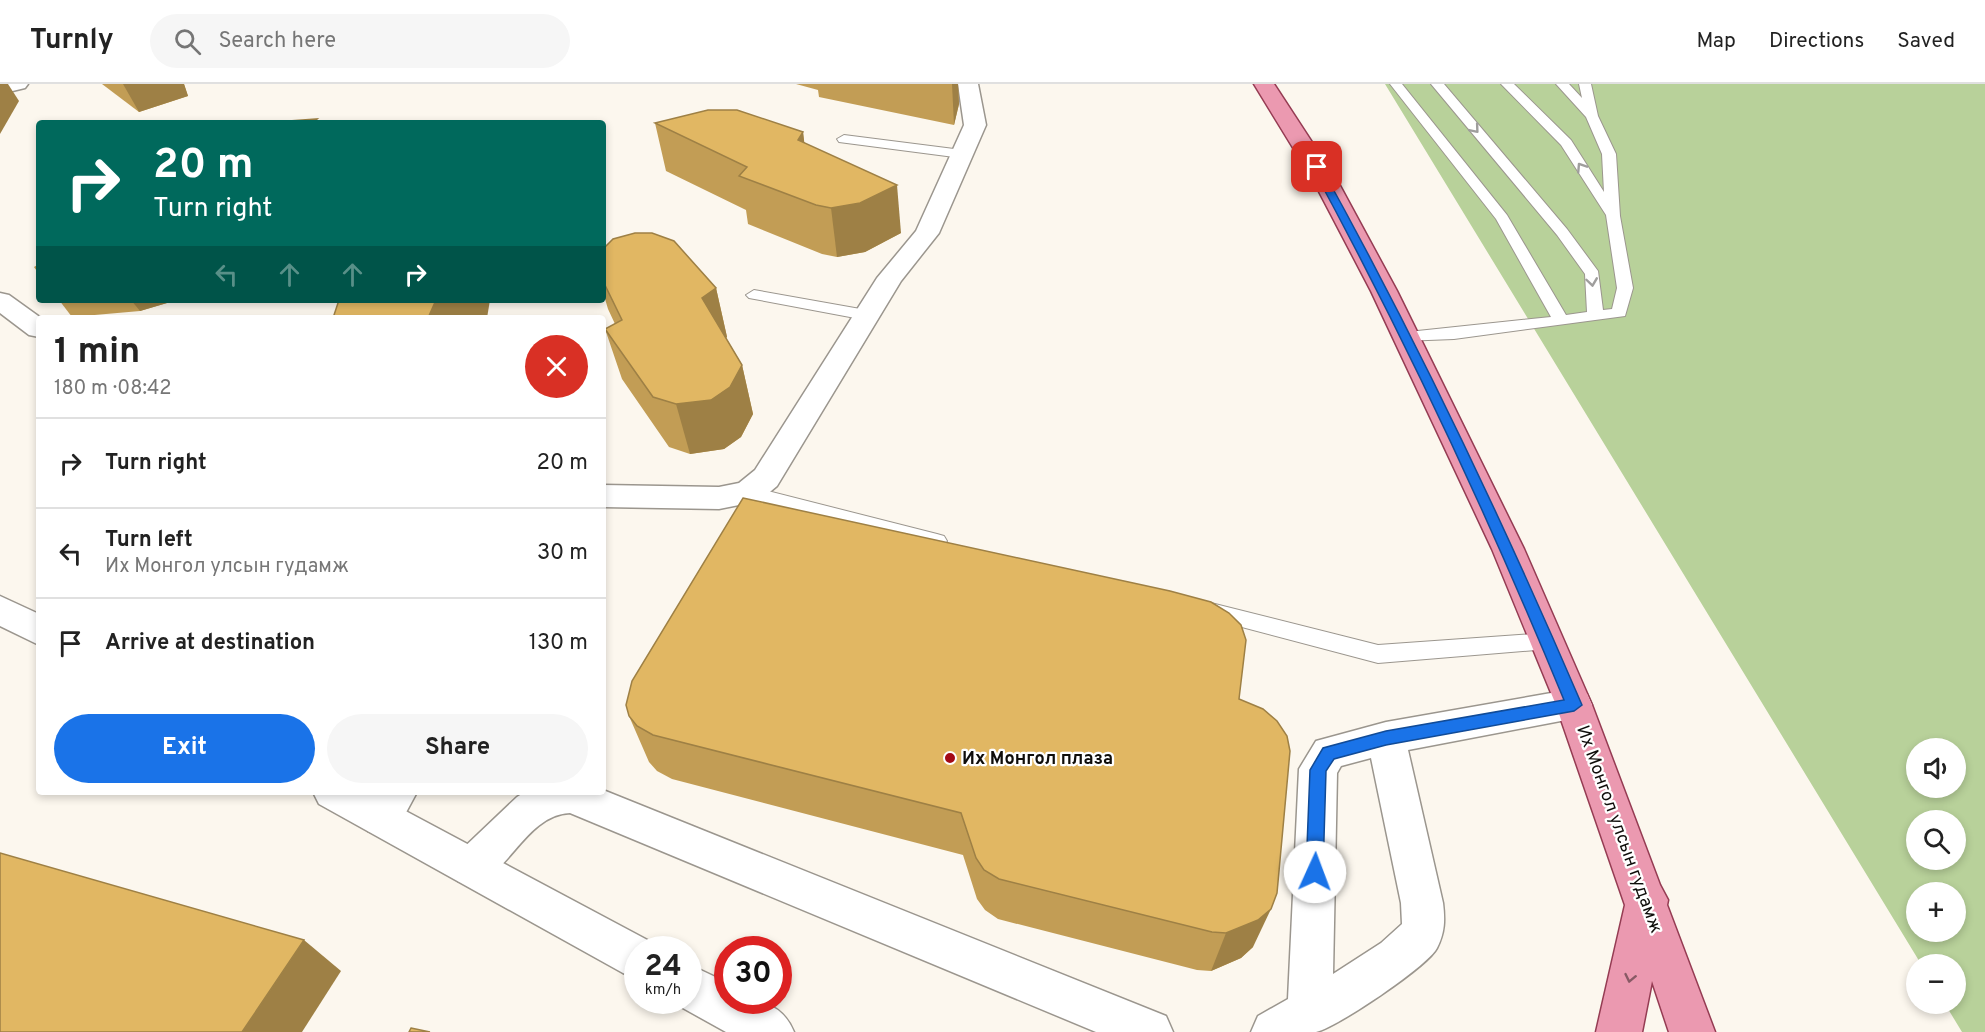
<!DOCTYPE html>
<html lang="en">
<head>
<meta charset="utf-8">
<style>
  :root { --surface:#fff; --page:#f6f6f6; --text:#222; --muted:#767676; --line:#e0e0e0; --accent:#1a73e8 }
  body { margin:0; font-family:Overpass,sans-serif; background:var(--page); color:var(--text); height:100vh; display:flex; flex-direction:column; font-size:22px; white-space:nowrap }
  * { box-sizing:border-box; margin:0 }
  p { font-size:20px; color:var(--muted) }
  .icon { flex:none; width:33px; height:33px; fill:none; stroke:currentColor; stroke-width:2; stroke-linecap:round; stroke-linejoin:round }
  .map { position:relative; flex:1; overflow:hidden }
  .sheet { position:absolute; left:36px; top:231px; width:570px; height:480px; display:flex; flex-direction:column; background:var(--surface); border-radius:6px; box-shadow:0 3px 9px #0003 }
  .sheet>* { flex:none }
  .banner { position:absolute; left:36px; top:36px; width:570px; height:183px; border-radius:6px; box-shadow:0 3px 9px #0003; background:#00695c; color:#fff; overflow:hidden }
  .tools { position:absolute; left:1906px; top:654px; display:grid; gap:12px }
  .tools a { display:grid; place-items:center; width:60px; height:60px; border-radius:50%; background:var(--surface); box-shadow:0 3px 9px #0003; font-size:30px }
  .speed { position:absolute; left:624px; top:852px; display:flex; gap:12px; font-size:30px; font-weight:700; text-align:center }
  .speed>* { display:grid; place-content:center; width:78px; height:78px; border-radius:50%; background:var(--surface); box-shadow:0 3px 9px #0003; line-height:1 }
  .speed small { font-size:15px; font-weight:400 }
  .speed .limit { border:9px solid #d22; background:#fff; color:#111 }
  .pin { position:absolute; display:grid; place-items:center; width:51px; height:51px; color:#fff; margin:-26px; border-radius:12px; box-shadow:0 3px 9px #0006 }
  .me { position:absolute; width:66px; margin:-33px; rotate:2deg; stroke-linejoin:round; filter:drop-shadow(0 0 4px #0008) }
  .turn { display:flex; align-items:center; gap:21px; height:126px; padding:0 18px; font-size:27px }
  .turn .icon { width:78px; height:78px; stroke-width:2.5 }
  .turn b { display:block; font-size:42px; line-height:51px }
  .lanes { display:flex; align-items:center; height:57px; padding:0 18px; background:#0003; justify-content:center; gap:30px; direction:ltr }
  .lanes .off { opacity:.35 }
  .round { display:grid; place-items:center; flex:none; width:63px; height:63px; border-radius:32px; background:var(--page) }
  .headline { display:flex; align-items:center; justify-content:space-between; height:102px; padding:0 18px }
  h1 { font-size:36px; font-weight:700; line-height:45px }
  .action { display:flex; gap:12px; margin-top:auto; padding:12px 18px }
  .action a { flex:1; height:69px; border-radius:36px; background:var(--accent); color:#fff; font-size:24px; font-weight:700; line-height:69px; text-align:center }
  .action a+a { background:var(--page); color:var(--text) }
  ul { padding:0; list-style:none }
  li { display:flex; align-items:center; gap:18px; height:90px; padding:0 18px; border-top:2px solid var(--line) }
  li div { flex:1 }
  li b { display:block; font-size:22px }
  li em { font-style:normal }
  header { display:flex; align-items:center; gap:36px; box-sizing:border-box; height:84px; padding:0 30px; background:var(--surface); border-bottom:2px solid var(--line) }
  header strong { font-size:28px }
  nav { display:flex; gap:33px; margin-inline-start:auto; font-size:21px }
  .search { width:420px; height:54px; background:var(--page); display:flex; align-items:center; gap:15px; box-sizing:border-box; padding:0 21px; border-radius:33px; color:var(--muted); font-size:22px }
  .map>svg:first-child { display:block }
  .green { fill:#b8d19a; fill-rule:evenodd }
  .lines { fill:none; stroke-linecap:round; stroke-linejoin:round }
  .service-casing { stroke:#9b968e; stroke-width:2 }
  .minor-casing { stroke:#9b968e; stroke-width:3 }
  .tertiary-casing { stroke:#9b968e; stroke-width:3 }
  .primary-casing { stroke:#953c53; stroke-width:3 }
  .service { fill:#fff; fill-rule:evenodd }
  .minor { fill:#fff; fill-rule:evenodd }
  .tertiary { fill:#fff; fill-rule:evenodd }
  .primary { fill:#eb99b0; fill-rule:evenodd }
  .wall { fill:#c29d55 }
  .shaded-wall { fill:#9e8045 }
  .building { fill:#e1b763; stroke:#9e8045; stroke-width:1.5 }
  .oneway { stroke:#9f9e9d }
  .oneway2 { stroke:#885a65 }
  .route { fill:#1a73e8; stroke:#114b97; stroke-width:1.5 }
  .poi-dot { fill:#a30a16; stroke:#fff; stroke-width:2 }
  .labels { text-anchor:middle; stroke-width:4.5; stroke-linejoin:round; paint-order:stroke }
  .poi-label { font-size:18px; font-weight:bold; fill:#0f0d0a; stroke:#fff; text-anchor:start }
  .street-label { font-size:18px; fill:#0f0d0a; stroke:#fff }
</style>
</head>
<body>
<header>
<strong>Turnly</strong>
<div class="search"><svg class="icon" aria-label="search" viewBox="0 0 24 24"><circle cx="10" cy="10" r="6"/><path d="M15 15l6 6"/></svg>Search here</div>
<nav><a>Map</a><a>Directions</a><a>Saved</a></nav>
</header>
<div class="map">
<svg width="1985" height="948" viewBox="0 0 1985 948">
  <rect width="100%" height="100%" fill="#fcf7ee"/>
  <path class="green" d="M1385,0H1985V948H1962L1945,920H1956V880H1921ZM1917,664H1956V704H1917ZM1917,736H1956V776H1917ZM1917,808H1956V848H1917Z"/>
  <g class="lines">
    <defs>
      <g id="service">
        <path d="M1390,0H1402L1507,131L1566,231L1587,228L1585,190L1557,151L1431,0H1444L1567,145L1598,187L1603,226L1612,225L1617,204L1606,131L1561,61L1501,0H1514L1571,56L1604,108L1602,70L1586,33L1556,0H1569L1582,14L1579,0H1591L1598,32L1616,70L1620,132L1633,204L1625,232L1454,255L1402,257L1400,253L1408,248L1551,233L1496,135Z"/>
        <path d="M844,51L962,66L969,70L962,74L839,58L837,55Z"/>
        <path d="M754,206L866,226L874,231L866,236L749,214L746,211Z"/>
        <path d="M748,402L937,450L944,452L947,457L944,462L937,464L741,414L739,409L741,404Z"/>
        <path d="M1207,518L1378,561L1548,549L1555,551L1558,557L1555,563L1548,565L1378,579L1200,532L1197,526L1200,520Z"/>
      </g>
      <g id="minor">
        <path d="M0,0H28L25,4L0,10Z"/>
        <path d="M958,0H978L986,41L939,149L901,197L777,402L759,417L719,425L603,423V401L719,403L739,399L755,386L877,194L916,147L964,41Z"/>
        <path d="M0,209L9,211L41,234H39V253L29,251L0,229Z"/>
        <path d="M1574,605L1587,610L1592,621L1587,632L1408,666L1443,819C1445,836 1445,848 1437,864C1428,882 1336,944 1316,948C1296,948 1272,948 1251,948L1258,932L1288,915L1299,685L1316,657L1386,638ZM1371,674L1401,819L1402,840L1381,859L1333,890L1337,689L1341,682Z"/>
        <path d="M603,706L1166,932L1173,948H1096L570,729C527,731 510,788 473,802L458,797L452,783L458,769L517,713L525,708H603Z"/>
        <path d="M376,708H417L396,747L382,752L368,747L362,734Z"/>
      </g>
      <g id="tertiary">
        <path d="M0,512L39,530V561L0,542Z"/>
        <path d="M313,708H370L653,859L656,866H638V895L623,889L319,720Z"/>
        <path d="M688,880L728,899V916C757,916 781,917 794,948H726L672,918L688,916Z"/>
      </g>
      <path id="primary" d="M1254,0H1274L1338,98L1397,207L1524,465L1592,621L1660,801L1668,816L1667,821L1715,948H1669L1652,897L1642,948H1596L1625,821L1556,621L1492,465L1371,207L1314,98Z"/>
    </defs>
    <use href="#service" class="service-casing"/>
    <use href="#minor" class="minor-casing"/>
    <use href="#tertiary" class="tertiary-casing"/>
    <use href="#primary" class="primary-casing"/>
    <use href="#service" class="service"/>
    <use href="#minor" class="minor"/>
    <use href="#tertiary" class="tertiary"/>
    <use href="#primary" class="primary"/>
  </g>
  <g class="wall">
    <path d="M102,0H184L188,12L139,28Z"/>
    <path d="M796,0H958L959,20L954,41L819,13L818,6Z"/>
    <path d="M655,39L803,48L804,58L901,149L865,168L837,173L822,170L748,140L746,126L666,87Z"/>
    <path d="M603,165L716,204L727,253L726,254L742,281L753,330L741,353L724,365L690,370L669,363L622,295L605,245L615,240L608,225L603,208Z"/>
    <path d="M39,180V190L34,183Z"/>
    <path d="M59,216H172L167,219L140,227L72,233Z"/>
    <path d="M1239,615L1253,863L1241,874L1211,887L1197,886L998,835L985,826L977,815L963,771L672,695L657,687L649,678L629,632Z"/>
  </g>
  <g class="shaded-wall">
    <path d="M0,0H8L19,17L0,50Z"/>
    <path d="M123,0H184L188,12L139,28Z"/>
    <path d="M952,0H958L959,20L954,41Z"/>
    <path d="M317,35L319,39H312Z"/>
    <path d="M803,48L809,95L798,56Z"/>
    <path d="M897,101L901,149L865,168L837,173L831,124Z"/>
    <path d="M716,204L727,253L714,263L702,214Z"/>
    <path d="M131,216H172L167,219L140,227Z"/>
    <path d="M436,216H490L487,234H428Z"/>
    <path d="M742,281L753,330L741,353L724,365L690,370L676,320Z"/>
    <path d="M1271,825L1253,863L1241,874L1211,887L1226,849Z"/>
    <path d="M304,856L341,887L302,948H242Z"/>
  </g>
  <g class="building">
    <path d="M708,26H737L803,48L798,56L897,101L860,119L831,124L816,121L739,92L747,83L655,39Z"/>
    <path d="M317,35L312,39H261Z"/>
    <path d="M635,149H652L674,157L716,204L702,214L742,281L730,303L711,316L676,320L653,313L605,245L622,236L603,197V165L613,155Z"/>
    <path d="M339,216H436L428,234H333Z"/>
    <path d="M743,414L1170,507L1211,518L1229,529L1241,541L1246,556L1239,615L1263,625L1277,637L1287,652L1290,667L1277,809L1271,825L1258,836L1226,849L1212,848L999,795L984,786L976,774L961,729L653,651L637,642L629,632L626,621L632,597Z"/>
    <path d="M0,769L304,856L242,948H0Z"/>
    <path d="M411,944L430,948H409Z"/>
  </g>
  <defs><path id="oneway-chevron" d="M-2-3.5L2.5 0L-2 3.5" fill="none" stroke-width="1.6" stroke-linecap="round" stroke-linejoin="round" transform="scale(1.5)"/></defs>
  <g class="oneway">
    <use href="#oneway-chevron" transform="translate(1475 45) rotate(50)"/>
    <use href="#oneway-chevron" transform="translate(1581 83) rotate(-123)"/>
    <use href="#oneway-chevron" transform="translate(1592 198) rotate(82)"/>
  </g>
  <use class="oneway2" href="#oneway-chevron" transform="translate(1630 894) rotate(102)"/>
  <path class="route" d="M1313,81L1321,83C1418,258 1503,437 1582,621L1574,627L1386,661L1334,675L1326,687L1323,788L1321,793L1315,796L1309,793L1306,788L1310,686L1323,664L1386,647L1564,616C1489,434 1406,256 1312,83Z"/>
  <circle class="poi-dot" cx="950" cy="674" r="6"/>
  <g class="labels">
    <g class="poi-label">
      <text x="962" y="680">Их Монгол плаза</text>
    </g>
    <g class="street-label">
      <text transform="translate(1620 745) rotate(70)" y="6">Их Монгол улсын гудамж</text>
    </g>
  </g>
</svg>
<div class="tools">
<a><svg class="icon" aria-label="sound" viewBox="0 0 24 24"><path d="M4 9h4l5-4v14l-5-4H4zM17 9q2 3 0 6"/></svg></a>
<a><svg class="icon" aria-label="search" viewBox="0 0 24 24"><circle cx="10" cy="10" r="6"/><path d="M15 15l6 6"/></svg></a>
<a>+</a>
<a>−</a>
</div>
<div class="speed"><div>24<small>km/h</small></div><div class="limit">30</div></div>
<div class="pin" style="left:1317px;top:83px;background:#d93025"><svg class="icon" aria-label="arrive" viewBox="0 0 24 24"><path d="M6 21V4h12l-3 4 3 4H6"/></svg></div>
<svg class="me" style="left:1315px;top:788px" viewBox="-20 -20 40 40"><circle r="19" fill="#fff"/><path d="M0-13L10 11 0 6-10 11z" fill="#1a73e8"/></svg>
<div class="banner">
<div class="turn"><svg class="icon" aria-label="right" viewBox="0 0 24 24"><path d="M7 20v-9h11M14 6l5 5-5 5"/></svg><div><b>20 m</b>Turn right</div></div>
<div class="lanes"><svg class="icon off" aria-label="left" viewBox="0 0 24 24"><path d="M17 20v-9H6M10 6l-5 5 5 5"/></svg><svg class="icon off" aria-label="ahead" viewBox="0 0 24 24"><path d="M12 20V5M6 11l6-6 6 6"/></svg><svg class="icon off" aria-label="ahead" viewBox="0 0 24 24"><path d="M12 20V5M6 11l6-6 6 6"/></svg><svg class="icon" aria-label="right" viewBox="0 0 24 24"><path d="M7 20v-9h11M14 6l5 5-5 5"/></svg></div>
</div>
<section class="sheet">
<div class="headline"><div><h1>1 min</h1><p>180 m · 08:42</p></div><a class="round" style="background:#d93025;color:#fff"><svg class="icon" aria-label="close" viewBox="0 0 24 24"><path d="M6 6l12 12M18 6L6 18"/></svg></a></div>
<ul>
<li><svg class="icon" aria-label="right" viewBox="0 0 24 24"><path d="M7 20v-9h11M14 6l5 5-5 5"/></svg><div><b>Turn right</b></div><em>20 m</em></li>
<li><svg class="icon" aria-label="left" viewBox="0 0 24 24"><path d="M17 20v-9H6M10 6l-5 5 5 5"/></svg><div><b>Turn left</b><p>Их Монгол улсын гудамж</p></div><em>30 m</em></li>
<li><svg class="icon" aria-label="arrive" viewBox="0 0 24 24"><path d="M6 21V4h12l-3 4 3 4H6"/></svg><div><b>Arrive at destination</b></div><em>130 m</em></li>
</ul>
<div class="action"><a>Exit</a><a>Share</a></div>
</section>
</div>
</body>
</html>
